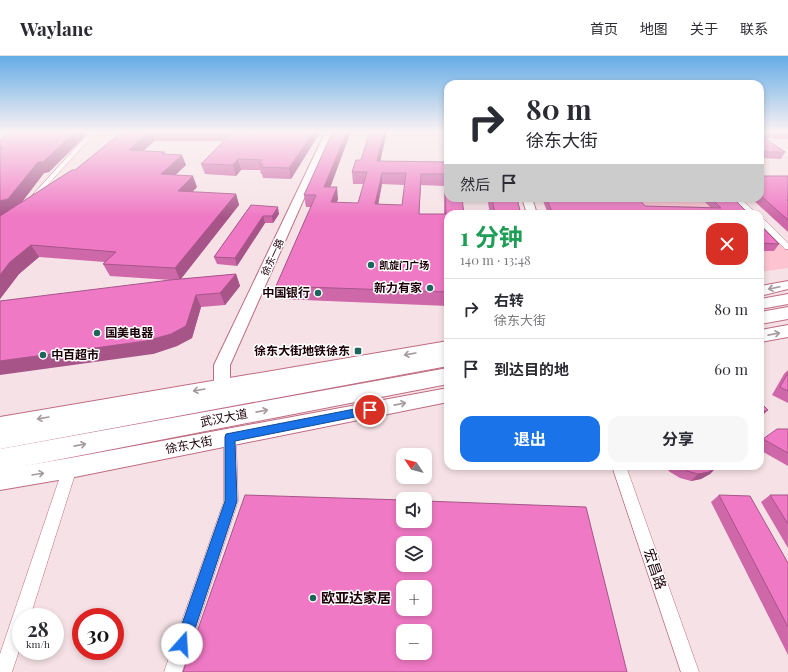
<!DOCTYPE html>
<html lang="zh">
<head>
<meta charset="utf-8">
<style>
  :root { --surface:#fff; --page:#f7f7f7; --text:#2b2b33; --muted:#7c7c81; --line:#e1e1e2; --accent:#1a73e8 }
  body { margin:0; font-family:"Playfair Display","Noto Sans SC",serif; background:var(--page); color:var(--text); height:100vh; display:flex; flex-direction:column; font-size:15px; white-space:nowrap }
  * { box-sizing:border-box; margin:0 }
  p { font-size:13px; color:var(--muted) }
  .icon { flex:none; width:22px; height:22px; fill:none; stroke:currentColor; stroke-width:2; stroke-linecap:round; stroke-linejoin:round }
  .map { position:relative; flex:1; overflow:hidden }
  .drawer { position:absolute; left:444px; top:154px; width:320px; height:260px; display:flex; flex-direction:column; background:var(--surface); border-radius:12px; box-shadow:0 2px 6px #0003 }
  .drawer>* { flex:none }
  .top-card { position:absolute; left:444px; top:24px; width:320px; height:122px; border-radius:12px; box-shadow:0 2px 6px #0003; background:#fff; color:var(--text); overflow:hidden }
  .needle { width:26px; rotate:305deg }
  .buttons { position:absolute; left:396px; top:392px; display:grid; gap:8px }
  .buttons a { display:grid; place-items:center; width:36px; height:36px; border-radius:8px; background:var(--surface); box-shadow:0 2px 6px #0003; font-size:20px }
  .speed { position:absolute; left:12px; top:552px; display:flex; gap:8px; font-size:20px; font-weight:700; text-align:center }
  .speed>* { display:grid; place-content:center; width:52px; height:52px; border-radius:50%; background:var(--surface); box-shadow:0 2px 6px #0003; line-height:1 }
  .speed small { font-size:10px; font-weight:400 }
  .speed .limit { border:6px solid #d22; background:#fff; color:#111 }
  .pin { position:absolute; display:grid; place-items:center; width:34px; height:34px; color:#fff; margin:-17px; border:2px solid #fff; border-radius:50%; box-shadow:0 1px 4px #0007 }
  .me { position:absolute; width:44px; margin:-22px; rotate:19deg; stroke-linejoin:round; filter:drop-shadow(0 0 3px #0008) }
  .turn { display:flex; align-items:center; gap:14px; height:84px; padding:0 16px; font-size:18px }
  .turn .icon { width:52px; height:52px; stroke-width:2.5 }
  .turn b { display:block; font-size:28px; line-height:34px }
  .then { display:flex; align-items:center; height:38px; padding:0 16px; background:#0003; gap:8px; font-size:15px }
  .round { display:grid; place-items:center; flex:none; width:42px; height:42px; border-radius:12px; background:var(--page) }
  .headline { display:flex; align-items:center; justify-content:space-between; height:68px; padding:0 16px }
  h1 { font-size:24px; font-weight:700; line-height:30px; color:#1e9e55 }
  .action { display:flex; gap:8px; margin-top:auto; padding:8px 16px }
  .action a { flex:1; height:46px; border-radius:12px; background:var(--accent); color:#fff; font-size:16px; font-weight:700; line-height:46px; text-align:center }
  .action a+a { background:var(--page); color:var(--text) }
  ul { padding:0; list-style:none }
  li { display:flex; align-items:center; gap:12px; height:60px; padding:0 16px; border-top:1px solid var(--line) }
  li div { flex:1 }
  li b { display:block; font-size:15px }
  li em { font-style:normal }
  header { display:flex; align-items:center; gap:24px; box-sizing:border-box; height:56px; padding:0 20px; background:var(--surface); border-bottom:1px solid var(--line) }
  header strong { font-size:19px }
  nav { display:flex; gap:22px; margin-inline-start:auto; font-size:14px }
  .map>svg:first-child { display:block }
  .green { fill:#fdc3d0 }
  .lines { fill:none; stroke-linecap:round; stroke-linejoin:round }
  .street-casing { stroke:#bf6b82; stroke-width:1 }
  .secondary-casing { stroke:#bf6b82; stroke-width:2 }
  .primary-casing { stroke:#bf6b82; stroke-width:2 }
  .highway-casing { stroke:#bf6b82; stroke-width:2 }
  .street { fill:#fff; fill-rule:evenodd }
  .secondary { fill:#fff; fill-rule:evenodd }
  .primary { fill:#fff; fill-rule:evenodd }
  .highway { fill:#fff; fill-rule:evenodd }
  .wall { fill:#ce68a9; fill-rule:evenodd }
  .shaded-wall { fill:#a75589 }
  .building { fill:#ef79c4; stroke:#a75589; fill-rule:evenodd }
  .oneway { stroke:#a5999d }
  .route { fill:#1a73e8; stroke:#114b97 }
  .poi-dot { fill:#1b655b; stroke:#fff; stroke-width:1.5 }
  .labels { text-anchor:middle; stroke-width:3; stroke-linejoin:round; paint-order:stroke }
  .far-street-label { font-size:10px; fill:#1d0109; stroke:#fff }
  .far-poi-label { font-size:10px; font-weight:bold; fill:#1d0109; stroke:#fff; text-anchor:start }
  .poi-label { font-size:12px; font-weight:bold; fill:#1d0109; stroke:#fff; text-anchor:end }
  .street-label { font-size:12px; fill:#1d0109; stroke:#fff }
  .near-street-label { font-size:14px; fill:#1d0109; stroke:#fff }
  .near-poi-label { font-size:14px; font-weight:bold; fill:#1d0109; stroke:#fff; text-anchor:start }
</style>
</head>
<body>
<header>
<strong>Waylane</strong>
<nav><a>首页</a><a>地图</a><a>关于</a><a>联系</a></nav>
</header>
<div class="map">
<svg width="788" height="616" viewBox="0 0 788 616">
  <rect width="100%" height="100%" fill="#f6e2e6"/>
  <g class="green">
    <path d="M542,142H733L750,158H548Z"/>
    <path d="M760,168L788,194V212L760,216Z"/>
  </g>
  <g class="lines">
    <defs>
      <g id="street">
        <path d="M91,75H97L31,147H27V145Z"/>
        <path d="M733,142H740L757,158H749Z"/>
        <path d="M760,162H763L788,187V193H785L760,168Z"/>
        <path d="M230,376L235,377L236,381L238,445L182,616H164L224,445V381L225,377Z"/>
        <path d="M70,406L75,408L77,412L30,561H21V589L12,616H0V598L63,412L65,408Z"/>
        <path d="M612,410H626L699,616H681Z"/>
      </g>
      <g id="secondary">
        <path d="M326,75H334L230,309V330L228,334L222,336L216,334L214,330V309Z"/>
        <path d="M522,142H532L537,158H527Z"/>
      </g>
      <g id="primary">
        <path d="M788,225V233L760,240V230Z"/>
        <path d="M788,269V281L760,286V274Z"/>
        <path d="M448,285V297L0,377V361Z"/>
        <path d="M448,332V346L70,422L0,434V414L70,402Z"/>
      </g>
      <g id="highway">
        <path d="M788,238V248L760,253V243Z"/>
        <path d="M788,251V263L760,268V256Z"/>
        <path d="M448,296V310L0,393V373Z"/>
        <path d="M448,312V328L0,415V393Z"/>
      </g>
    </defs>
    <use href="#street" class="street-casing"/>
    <use href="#secondary" class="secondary-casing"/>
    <use href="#primary" class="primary-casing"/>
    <use href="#highway" class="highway-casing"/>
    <use href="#street" class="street"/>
    <use href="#secondary" class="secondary"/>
    <use href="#primary" class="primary"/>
    <use href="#highway" class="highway"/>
  </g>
  <g class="wall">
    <path d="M12,75H90L49,116L44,117L22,146L75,114L123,75H321L291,123L263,122L262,118H261L260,114H241L236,120L205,118L201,108L223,85H154L143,95L166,98L186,109L175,119L197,131L192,136L236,138L239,149L181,223L236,218L240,230L225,249L201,251L192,282L177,290L153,298L171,224L110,220L103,208L105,206L39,201L19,218L0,243V84Z"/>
    <path d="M333,75H353L352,78H350L330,131L338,143L336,147H358L364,128H353L352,116L361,104L369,78H367V75H387L380,105L448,106V250L279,243L276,230L311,151H306L304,139ZM382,128L405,129L402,149L378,148ZM421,129L444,130V158H419Z"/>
    <path d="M760,75H788V83L764,82L785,96L781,103L761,102L760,101Z"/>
    <path d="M760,120H788V176L751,142H760Z"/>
    <path d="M489,142H519L518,146L521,158H490L488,147Z"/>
    <path d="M542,142H570L645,150L710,151L701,142H733L749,158H548Z"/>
    <path d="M251,149L279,158L273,167H265L237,210L217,208L214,201Z"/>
    <path d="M760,169L779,188L774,195H760Z"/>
    <path d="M788,314V347L772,339L784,318Z"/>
    <path d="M788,373V410L760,394V386L763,383Z"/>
    <path d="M664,410H718L710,418L701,423L691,425L680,422L670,416Z"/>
    <path d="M719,439L788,507V599L711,446Z"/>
    <path d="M770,439H788V492L761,446Z"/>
  </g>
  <g class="shaded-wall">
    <path d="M76,75H90L49,116L44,117L0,175V145L38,106Z"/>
    <path d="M150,75L154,85L133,105L129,94Z"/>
    <path d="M314,75H321L291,123L289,112Z"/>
    <path d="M347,75H350V78L326,143L324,131Z"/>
    <path d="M384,75H387L378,116L377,105Z"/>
    <path d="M182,99L186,109L165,129L161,118Z"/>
    <path d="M238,103L241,114L236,120L233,109Z"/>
    <path d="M382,117V128L376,160L375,148Z"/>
    <path d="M193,120L197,131L182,146L178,135Z"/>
    <path d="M337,131L338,143L332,159L331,146Z"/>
    <path d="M236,138L239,149L180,224L175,212Z"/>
    <path d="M278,151L279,158L273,167L272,160Z"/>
    <path d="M263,160L265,167L237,210L235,202Z"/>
    <path d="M31,189L39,201L19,218L0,243V219L10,206Z"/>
    <path d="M236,218L240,230L225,249L220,237Z"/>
    <path d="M196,239L201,251L192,282L177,290L153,298L0,319V305Z"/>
    <path d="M768,354L760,362V357Z"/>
    <path d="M717,410L710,418L701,423L691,425L698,418Z"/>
  </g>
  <g class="building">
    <path d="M12,75H76L43,106H38L8,143L0,145V94L3,92H0V84Z"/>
    <path d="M123,75H314L289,112L261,111L263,108H259L262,104L238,103L233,109L201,108L233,76L150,75L129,94L165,96L162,98L182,99L161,118L193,120L178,135L236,138L175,212L103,208L116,196L31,189L10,206L0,219V160L72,114H75Z"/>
    <path d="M333,75H347L324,131H337L331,146L358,147L367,116H352L356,104H361L370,75H384L377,105L448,106V142H462L464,158H448V236L276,230L316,139H304ZM382,117H406L402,149L375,148ZM421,118H445L446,158H419Z"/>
    <path d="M760,75H788V77L760,76Z"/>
    <path d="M760,79L785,96H765L760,92Z"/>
    <path d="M760,120H788V144H787L788,145V164L760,139Z"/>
    <path d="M492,142H519V143H517L521,158H495Z"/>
    <path d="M546,142H570L640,144L645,150L721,152L711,142H733L749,158H553Z"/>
    <path d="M251,149L278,151L272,160H263L235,202L214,201Z"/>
    <path d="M760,169L779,188L760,187Z"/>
    <path d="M236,218L220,237L196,239L186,270L171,278L146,285L0,305V245L170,224Z"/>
    <path d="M788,317V335L780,331Z"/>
    <path d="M760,346L768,354L760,357Z"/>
    <path d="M777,373H788V397L763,383Z"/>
    <path d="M679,410H718L709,416L698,418L687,415Z"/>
    <path d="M245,439L403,444V465H425V445L586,451L627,616H183ZM403,487H425V509H403ZM403,531H425V553H403ZM403,575H425V597H403Z"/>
    <path d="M719,439L750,440L788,507V571Z"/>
    <path d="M770,439H788V468Z"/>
  </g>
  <defs><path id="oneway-shaft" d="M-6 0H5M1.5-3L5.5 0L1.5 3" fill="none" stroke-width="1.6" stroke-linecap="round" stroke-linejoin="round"/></defs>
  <g class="oneway">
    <use href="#oneway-shaft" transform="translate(774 232) rotate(168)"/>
    <use href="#oneway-shaft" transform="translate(774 278) rotate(-11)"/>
    <use href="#oneway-shaft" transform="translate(410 298) rotate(170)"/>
    <use href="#oneway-shaft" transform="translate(199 334) rotate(170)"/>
    <use href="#oneway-shaft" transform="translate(400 348) rotate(-11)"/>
    <use href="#oneway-shaft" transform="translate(262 355) rotate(-11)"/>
    <use href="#oneway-shaft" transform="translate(43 362) rotate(170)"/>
    <use href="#oneway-shaft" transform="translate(80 389) rotate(-11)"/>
    <use href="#oneway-shaft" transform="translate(38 418) rotate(-9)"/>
  </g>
  <linearGradient id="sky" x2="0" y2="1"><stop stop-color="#64ace6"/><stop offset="0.47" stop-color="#fbf2f4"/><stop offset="1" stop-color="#fbf2f4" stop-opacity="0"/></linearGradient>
  <rect width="788" height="161" fill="url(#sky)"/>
  <path class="route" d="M370,350L374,351L375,354L374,357L370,358L235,385L237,445L190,588L188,593L182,595L177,593L175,588L225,445V381L226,378Z"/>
  <g class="poi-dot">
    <circle cx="371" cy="209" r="4"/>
    <circle cx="430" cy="232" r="4"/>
    <circle cx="318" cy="237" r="4"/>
    <circle cx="97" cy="277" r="4"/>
    <rect x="354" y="291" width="8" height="8" rx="2"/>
    <circle cx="43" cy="299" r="4"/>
    <circle cx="313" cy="542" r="4"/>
  </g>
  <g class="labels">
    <g class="far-street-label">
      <text transform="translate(272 201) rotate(-65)" y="4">徐东一路</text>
    </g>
    <g class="far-poi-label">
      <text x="379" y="213">凯旋门广场</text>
    </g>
    <g class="poi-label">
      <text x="422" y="236">新力有家</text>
      <text x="310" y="241">中国银行</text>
      <text x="105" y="281" text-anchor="start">国美电器</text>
      <text x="350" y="299">徐东大街地铁徐东</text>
      <text x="51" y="303" text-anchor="start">中百超市</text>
    </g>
    <g class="street-label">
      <text transform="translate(224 362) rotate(-11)" y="4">武汉大道</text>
      <text transform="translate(189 389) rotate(-11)" y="4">徐东大街</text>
    </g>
    <g class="near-street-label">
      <text transform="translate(655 513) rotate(71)" y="5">宏昌路</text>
    </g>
    <g class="near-poi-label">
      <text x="321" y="547">欧亚达家居</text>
    </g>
  </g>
</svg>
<div class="buttons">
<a><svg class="needle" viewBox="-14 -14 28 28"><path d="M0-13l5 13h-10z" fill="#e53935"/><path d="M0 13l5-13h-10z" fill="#7c7c81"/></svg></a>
<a><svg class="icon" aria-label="sound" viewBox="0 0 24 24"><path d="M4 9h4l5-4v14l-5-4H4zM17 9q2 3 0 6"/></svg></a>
<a><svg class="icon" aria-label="layers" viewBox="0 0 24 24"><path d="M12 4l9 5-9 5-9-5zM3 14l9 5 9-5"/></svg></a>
<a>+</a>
<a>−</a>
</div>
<div class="speed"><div>28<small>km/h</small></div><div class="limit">30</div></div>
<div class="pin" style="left:370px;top:354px;background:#d93025"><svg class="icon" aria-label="arrive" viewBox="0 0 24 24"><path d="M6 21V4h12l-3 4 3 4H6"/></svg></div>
<svg class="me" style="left:182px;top:588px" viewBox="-20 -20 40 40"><circle r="19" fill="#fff"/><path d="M0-13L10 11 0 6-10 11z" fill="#1a73e8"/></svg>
<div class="top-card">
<div class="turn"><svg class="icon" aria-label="right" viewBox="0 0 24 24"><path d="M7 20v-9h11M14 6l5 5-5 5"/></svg><div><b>80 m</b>徐东大街</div></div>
<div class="then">然后<svg class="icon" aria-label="arrive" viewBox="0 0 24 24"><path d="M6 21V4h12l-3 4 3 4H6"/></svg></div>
</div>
<section class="drawer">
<div class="headline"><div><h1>1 分钟</h1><p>140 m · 13:48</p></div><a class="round" style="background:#d93025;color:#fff"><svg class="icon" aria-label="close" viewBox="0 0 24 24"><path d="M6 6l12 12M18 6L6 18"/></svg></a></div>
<ul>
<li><svg class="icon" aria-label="right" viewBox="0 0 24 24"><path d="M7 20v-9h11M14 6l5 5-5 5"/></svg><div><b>右转</b><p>徐东大街</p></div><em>80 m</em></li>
<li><svg class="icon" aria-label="arrive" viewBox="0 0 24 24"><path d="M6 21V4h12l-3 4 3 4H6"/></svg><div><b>到达目的地</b></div><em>60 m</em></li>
</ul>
<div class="action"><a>退出</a><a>分享</a></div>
</section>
</div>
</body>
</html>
